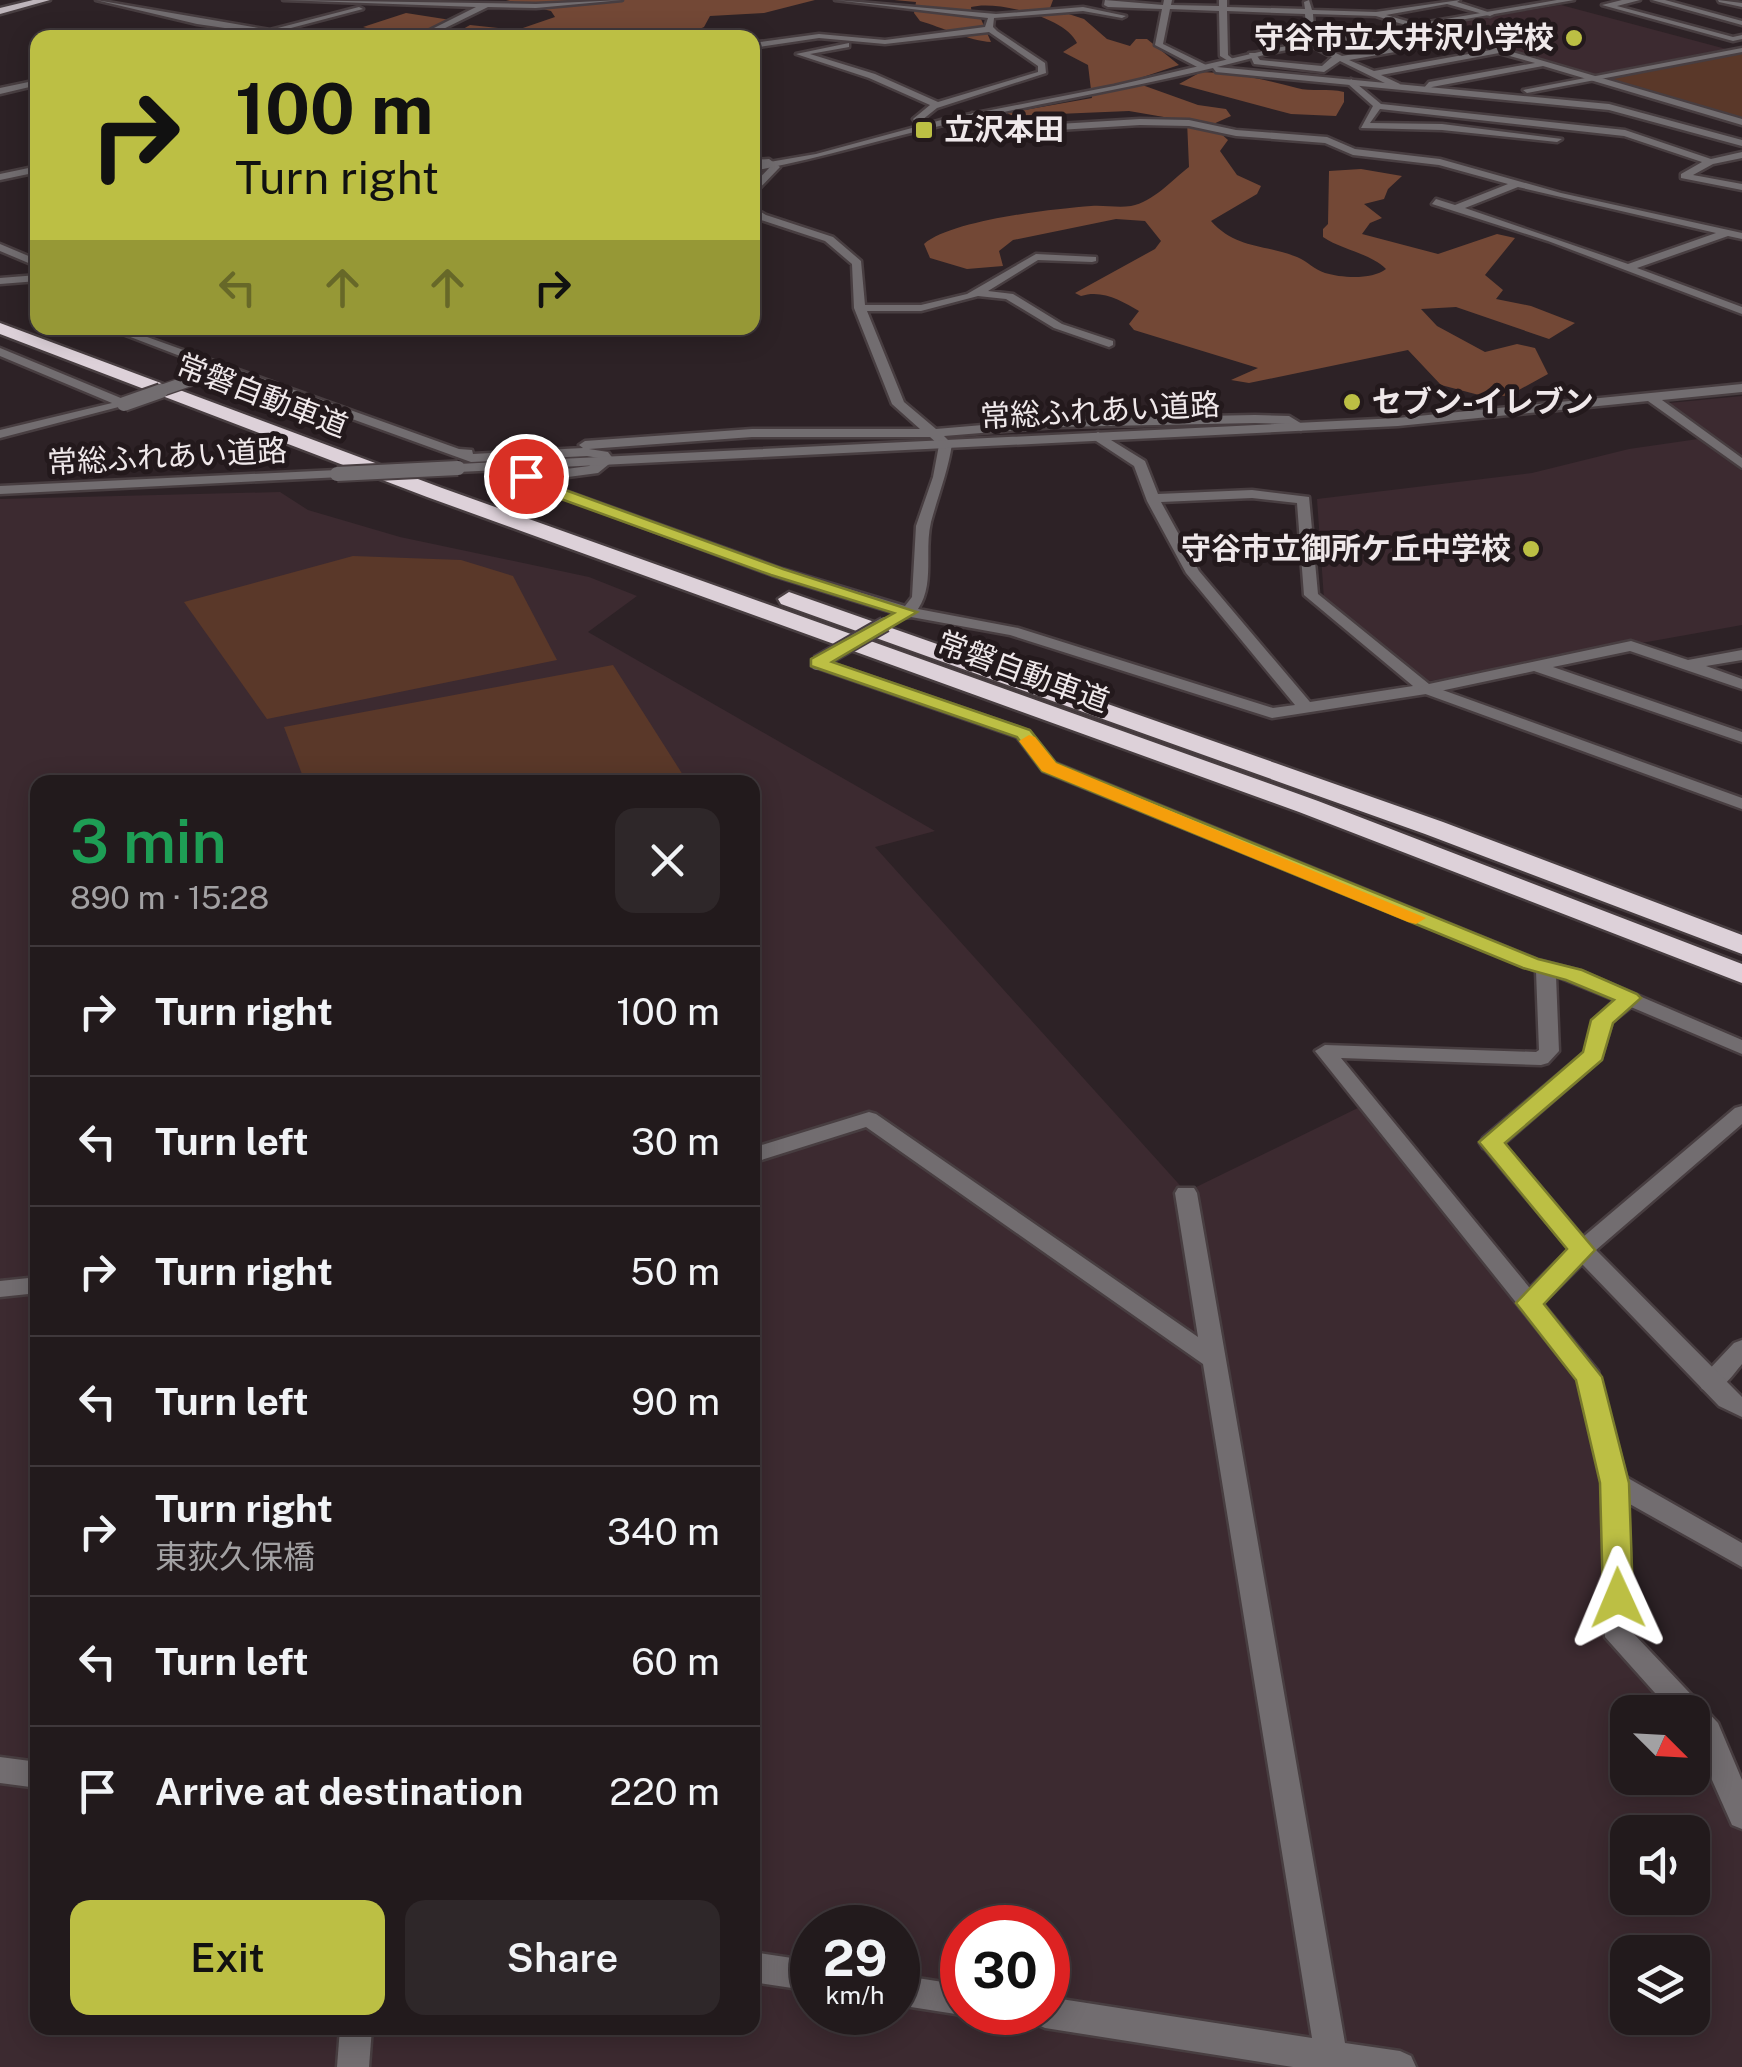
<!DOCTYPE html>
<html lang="en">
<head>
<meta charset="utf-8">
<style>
  :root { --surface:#221a1c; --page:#2e2729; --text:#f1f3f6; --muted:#a2a1a3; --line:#3f383b; --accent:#bcbf44 }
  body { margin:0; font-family:"Public Sans","Noto Sans JP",sans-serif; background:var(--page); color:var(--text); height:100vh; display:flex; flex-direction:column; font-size:38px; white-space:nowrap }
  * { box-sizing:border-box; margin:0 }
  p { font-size:32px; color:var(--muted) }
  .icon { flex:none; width:55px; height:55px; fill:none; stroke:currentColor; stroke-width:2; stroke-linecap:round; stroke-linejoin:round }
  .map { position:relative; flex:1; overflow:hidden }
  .details { position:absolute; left:30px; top:775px; width:730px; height:1260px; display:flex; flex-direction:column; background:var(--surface); border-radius:20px; box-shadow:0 5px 25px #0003,0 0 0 2px var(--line) }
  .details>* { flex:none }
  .hud { position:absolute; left:30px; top:30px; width:730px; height:305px; border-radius:20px; box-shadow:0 5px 25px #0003,0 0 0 2px var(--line); background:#bcbf44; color:#111; overflow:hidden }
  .needle { width:65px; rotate:114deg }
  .tools { position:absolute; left:1610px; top:1695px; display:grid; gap:20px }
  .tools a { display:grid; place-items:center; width:100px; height:100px; border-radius:20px; background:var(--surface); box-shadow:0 5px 25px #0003,0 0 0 2px var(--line); font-size:50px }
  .speed { position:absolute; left:790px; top:1905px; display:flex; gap:20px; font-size:50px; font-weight:700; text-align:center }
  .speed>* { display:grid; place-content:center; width:130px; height:130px; border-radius:50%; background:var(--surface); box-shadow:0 5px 25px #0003,0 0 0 2px var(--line); line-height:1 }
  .speed small { font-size:25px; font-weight:400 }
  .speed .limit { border:15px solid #d22; background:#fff; color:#111 }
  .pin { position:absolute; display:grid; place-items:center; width:85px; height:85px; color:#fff; margin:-42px; border:5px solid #fff; border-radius:50%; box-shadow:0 2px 10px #0007 }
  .me { position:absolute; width:110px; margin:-55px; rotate:359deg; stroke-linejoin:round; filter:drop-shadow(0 0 8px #0008) }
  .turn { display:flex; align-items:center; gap:35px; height:210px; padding:0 40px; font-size:45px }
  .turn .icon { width:130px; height:130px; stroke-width:2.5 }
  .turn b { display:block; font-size:70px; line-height:85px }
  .lanes { display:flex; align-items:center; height:95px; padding:0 40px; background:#0003; justify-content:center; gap:50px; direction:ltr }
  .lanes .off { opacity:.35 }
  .round { display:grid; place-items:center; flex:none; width:105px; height:105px; border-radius:20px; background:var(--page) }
  .head { display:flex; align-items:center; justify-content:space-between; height:170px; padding:0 40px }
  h1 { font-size:60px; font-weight:600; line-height:75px; color:#1e9e55 }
  .button { display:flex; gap:20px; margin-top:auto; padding:20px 40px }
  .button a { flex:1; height:115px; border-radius:20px; background:var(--accent); color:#111; font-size:40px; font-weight:600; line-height:115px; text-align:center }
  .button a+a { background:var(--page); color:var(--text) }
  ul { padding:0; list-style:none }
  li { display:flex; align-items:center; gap:30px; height:130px; padding:0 40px; border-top:2px solid var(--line) }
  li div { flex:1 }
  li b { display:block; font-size:38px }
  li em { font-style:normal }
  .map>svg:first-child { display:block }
  .built { fill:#3c2a30; fill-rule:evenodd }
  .green { fill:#5a3829 }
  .forest { fill:#734836 }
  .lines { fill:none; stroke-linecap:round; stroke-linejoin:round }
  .minor-casing { stroke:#483e41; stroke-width:5 }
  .tertiary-casing { stroke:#483e41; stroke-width:5 }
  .primary-casing { stroke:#483e41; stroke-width:5 }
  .motorway-casing { stroke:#483e41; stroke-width:5 }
  .minor { fill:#726d70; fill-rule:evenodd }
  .tertiary { fill:#726d70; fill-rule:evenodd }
  .primary { fill:#beb5bb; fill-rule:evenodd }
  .motorway { fill:#ddd1d9; fill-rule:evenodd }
  .minor-bridge-far1-casing { stroke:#483e41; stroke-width:14; stroke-linecap:butt }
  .minor-bridge-casing { stroke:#483e41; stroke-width:18; stroke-linecap:butt }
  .tertiary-bridge-casing { stroke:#483e41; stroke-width:18; stroke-linecap:butt }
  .minor-bridge-far1 { stroke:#726d70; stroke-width:11 }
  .minor-bridge { stroke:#726d70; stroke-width:14 }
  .tertiary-bridge { stroke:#726d70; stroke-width:14 }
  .route { fill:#bcbf44; stroke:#7a7c2c; stroke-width:2.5 }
  .slow { fill:#f59e0b }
  .poi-dot { fill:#bcbf44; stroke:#23191c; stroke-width:4 }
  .labels { text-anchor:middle; stroke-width:10; stroke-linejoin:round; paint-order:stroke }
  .far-poi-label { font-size:30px; font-weight:bold; fill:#efe8ea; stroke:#23191c; text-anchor:end }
  .far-street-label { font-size:30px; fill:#efe8ea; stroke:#23191c }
</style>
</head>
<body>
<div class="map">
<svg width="1742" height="2067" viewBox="0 0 1742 2067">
  <rect width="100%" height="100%" fill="#2d2226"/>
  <g class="built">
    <path d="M1561,5L1726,49L1591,75L1425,27Z"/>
    <path d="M1742,396V455L1669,403Z"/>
    <path d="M1698,439L1742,471V625L1424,682L1324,599L1317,499L1532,473L1629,449Z"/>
    <path d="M280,492L308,510L400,537L589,577L637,596L588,632L935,831L875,847L1186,1192L1366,1104L1574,1362L1619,1496L1623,1653L1718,1728L1742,1793V2067H0V499ZM38,782H752V2028H38ZM1628,1712H1692V1778H1628ZM1628,1832H1692V1898H1628ZM812,1928H898V2012H812ZM962,1928H1048V2012H962ZM1628,1952H1692V2018H1628Z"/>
  </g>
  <g class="green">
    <path d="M1742,50V122L1592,78Z"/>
    <path d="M353,556L461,560L513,576L557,660L267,719L184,602Z"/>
    <path d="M613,665L683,775L647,782H305L284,727Z"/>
  </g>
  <g class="forest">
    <path d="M506,0H815L764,13L710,16L704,27L695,31L632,37H507L463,29L470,25L517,30L555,17L551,11Z"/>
    <path d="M894,0H1053L1050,8L1084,19L1107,39L1130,46L1136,39H1147L1179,65L1131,81L1198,105L1226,109L1231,116L1211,125L1228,140L1220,151L1237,175L1261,186L1257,194L1211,221C1236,249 1264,244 1297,257C1307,261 1315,270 1325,273C1342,278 1372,280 1386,269C1370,253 1342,250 1323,237V229L1328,224L1329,171L1361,169L1402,176L1388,189L1384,199L1364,204L1382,218L1370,223L1362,234L1438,254L1497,234L1515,238L1485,275L1503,290L1496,299L1531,306L1575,323L1549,339L1456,307L1421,309L1437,326L1485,352L1517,344L1535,348L1548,374L1508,396L1479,395L1441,385L1408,350L1249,383L1231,380L1258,368L1134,330L1129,324L1139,311C1122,301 1102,289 1081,296L1075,293L1155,249L1161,241L1145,221L1116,219L1013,240L999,251L1003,266L967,269L930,258L924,244C952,220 1052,209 1091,206C1104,205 1118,208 1131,206C1153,202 1172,180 1189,167L1187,121L1129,111L1013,116L1007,113L1092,98L1088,65L1063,52L1077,43C1066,17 996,0 971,7L972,16L981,19L991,42C970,41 941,27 920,21L914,13L916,2Z"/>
    <path d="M406,13L457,21L456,24L430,36L437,37H375L385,33L363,27Z"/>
    <path d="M1201,72C1235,73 1264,79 1297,88C1311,92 1328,88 1344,92V102L1336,116L1291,114L1179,84Z"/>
  </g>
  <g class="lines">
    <defs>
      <g id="minor">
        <path d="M96,0L270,30L359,7L363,9L253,38L259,33L197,24Z"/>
        <path d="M283,0L536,4L622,0L536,8L488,7L429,36L426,32L476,7Z"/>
        <path d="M835,0L996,14L1083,7L1126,16L1122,18L1083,11L994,18L993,27L997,31L1045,63L1046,73L937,108L922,120L927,128L922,131L913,119L930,105L869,78L796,54L849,43V47L810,54L875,74L938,102L1038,72V66L989,32L885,44L819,38L752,48V43L819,34L885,40L985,27L988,18Z"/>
        <path d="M1105,0L1163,5L1164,0H1172L1171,5L1219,6V0H1227V7L1305,9L1304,2L1309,0L1312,10L1376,12L1460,0L1457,2L1494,14L1490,16L1447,4L1386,15L1742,119V125L1543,66L1432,87L1427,92L1423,89L1429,82L1535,63L1499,53L1381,75L1400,84L1397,89L1340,61L1324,72L1254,64L1249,53H1255L1260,60L1322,66L1332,57L1307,44L1305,14L1227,11L1228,55L1234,60L1230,62L1220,56L1219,11L1170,9L1163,44L1206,65L1203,70L1155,45L1162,9L1108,7L1104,5ZM1313,14L1376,16L1448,38L1342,56L1315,43ZM1458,41L1491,50L1374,71L1349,60Z"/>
        <path d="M1622,0H1640L1617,6L1733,37L1742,35V39L1733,41L1602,5Z"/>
        <path d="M1652,0H1665L1742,21V25Z"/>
        <path d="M1718,0L1742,3V7L1719,2Z"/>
        <path d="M1351,79L1381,104L1625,130L1711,159L1742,152V158L1713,164L1693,175L1742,184V190L1681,178V174L1702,162L1624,136L1380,109L1370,123L1442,124L1562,139L1557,142L1442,130L1361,128L1373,106L1348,84Z"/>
        <path d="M38,80V85L0,94V88Z"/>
        <path d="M972,113L1042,125L1140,119L1189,120L1236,130L1327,137L1355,149L1440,159L1561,193L1742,233V239L1728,236L1637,268L1742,307V314L1548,241L1432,204L1436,199L1455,205L1508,184L1439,165L1353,155L1325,143L1236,136L1189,126L1140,125L1042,131L969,118ZM1518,187L1716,233L1628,264L1465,208Z"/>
        <path d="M769,159L780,167L752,196V186L770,167L752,166V160Z"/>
        <path d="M38,166V172L0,180V174Z"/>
        <path d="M752,207L766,215L833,237L861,261L865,305H921L967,294L1036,254L1096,257V261L1092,262L1038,260L988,291L1013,294L1062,324L1113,341V345L1109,347L1054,328L1006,299L978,296L921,311H867L904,402L936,429L1055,419L1255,415L1289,416L1307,427L1301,431L1286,424L1255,423L1055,427L944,436L952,444C948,471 938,496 931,522C924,551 935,584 918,609L1018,628L1273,708L1295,705L1186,573L1147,501L1134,466L1093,439L1092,436L1098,432L1145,461L1158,494L1252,490L1309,497L1318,594L1429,684L1631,641L1688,660L1742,650V660L1706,666L1742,679V689L1630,651L1553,667L1742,732V742L1534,671L1426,694L1272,718L1010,635L911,617L895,619V613L772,575L513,479L520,475L589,466L599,458L587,456L471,462L225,373L214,374V369L107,328H122L459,449L472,450L473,454L583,448L579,445L585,441L752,429H920L892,404L854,308L852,264L825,241L758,219L752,215ZM752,437H930L939,445L933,477L916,526L912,597L905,606L782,569L538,481L598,473L614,460L608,452L589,449ZM1252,498L1297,503L1304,595L1413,686L1310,702L1199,571L1161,502Z"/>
        <path d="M0,244L38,260V267L0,251Z"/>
        <path d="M0,348L128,401L130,404L0,438V430L112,403L0,356Z"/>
        <path d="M817,658L1029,731L1055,763L1538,960L1581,971L1742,1040V1054L1631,1007L1612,1022L1601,1059L1499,1148H1483L1480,1143L1483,1138L1585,1052L1593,1020L1615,1000L1556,976L1559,1051L1548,1063L1541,1065L1341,1058L1598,1371L1626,1477L1742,1543V1567L1628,1503L1633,1633L1718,1723L1742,1780V1829L1732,1825L1692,1735V1712H1672L1605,1637L1602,1483L1578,1380L1315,1051L1325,1045L1536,1052L1539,1050L1536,971L1043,771L1017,737L812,666V660Z"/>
        <path d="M869,1112L876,1114L1198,1337L1175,1193L1178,1188H1194L1197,1193L1345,2043L1400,2051L1411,2056L1416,2067H1293L1045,2028L1034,2023L1029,2012H1048V1997L1312,2038L1203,1364L866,1127L752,1163V1148Z"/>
        <path d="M38,1277V1293L0,1297V1281Z"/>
        <path d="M1742,1340V1364C1731,1377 1721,1395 1702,1389L1699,1383L1702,1377L1734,1343Z"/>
        <path d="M0,1757L38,1762V1788L0,1783Z"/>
        <path d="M752,1952L812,1961V1991L752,1982Z"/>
        <path d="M898,1975L962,1985V2012H969L962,2015L898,2005Z"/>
        <path d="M340,2028H372L369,2067H337Z"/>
      </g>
      <g id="tertiary">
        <path d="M1557,0H1574L1276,52L1217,67L1609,104L1742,140V146L1609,110L1216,72L1213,68C1125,89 1036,104 948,124C882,139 819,159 752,171V165L816,154L945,119L1114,86L1276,48Z"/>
        <path d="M1742,48V52L1527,93L1523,90Z"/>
        <path d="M38,275V281L0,284V278Z"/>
        <path d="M1742,384V392L1662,400L1742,458V468L1648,401L1398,426L458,472L451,468L458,464L1398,418Z"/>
        <path d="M337,470L344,474L342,477L0,494V486Z"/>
        <path d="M1426,684L1742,798V809L1420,692L1418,689Z"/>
        <path d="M1742,1106V1124L1596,1250L1742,1397V1417L1719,1406L1582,1264L1537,1309H1521L1517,1303L1521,1297L1569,1249L1480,1143L1491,1136L1499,1138L1583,1237L1735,1108Z"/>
      </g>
      <path id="primary" d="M33,0H50L0,14V8Z"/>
      <g id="motorway">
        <path d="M0,323L442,488L1318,801L1742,964V983L1299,812L427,497L0,334Z"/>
        <path d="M789,592L1443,822L1742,935V954L1425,834L781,604L778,599Z"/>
      </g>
    </defs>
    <use href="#minor" class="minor-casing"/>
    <use href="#tertiary" class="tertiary-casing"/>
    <use href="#primary" class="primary-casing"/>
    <use href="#motorway" class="motorway-casing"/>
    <use href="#minor" class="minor"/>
    <use href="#tertiary" class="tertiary"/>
    <use href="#primary" class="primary"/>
    <use href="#motorway" class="motorway"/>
    <defs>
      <path id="minor-bridge-far1" d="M154,393L218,371"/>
      <g id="minor-bridge">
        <path d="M124,404L161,391"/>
        <path d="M817,663L885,624"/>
      </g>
      <path id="tertiary-bridge" d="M337,474L458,468"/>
    </defs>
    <use href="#minor-bridge-far1" class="minor-bridge-far1-casing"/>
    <use href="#minor-bridge" class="minor-bridge-casing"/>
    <use href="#tertiary-bridge" class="tertiary-bridge-casing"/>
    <use href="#minor-bridge-far1" class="minor-bridge-far1"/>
    <use href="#minor-bridge" class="minor-bridge"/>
    <use href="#tertiary-bridge" class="tertiary-bridge"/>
  </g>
  <path class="route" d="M526,471L531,473L532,478L783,569L917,612L832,662L1030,730L1056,763L1538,959L1582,970L1637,994L1641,998L1613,1023L1602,1060L1505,1143L1595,1250L1544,1304L1602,1377L1629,1483L1633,1598L1629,1607L1618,1611L1607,1607L1603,1598L1600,1483L1576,1380L1516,1303L1567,1249L1479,1142L1583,1052L1591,1020L1614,1000L1566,980L1523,968L1042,771L1017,737L811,666V659L894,613L771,575L514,482V476Z"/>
  <path class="slow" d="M1029,735L1035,737L1056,763L1426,918L1416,924L1408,922L1042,771L1019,741Z"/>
  <g class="poi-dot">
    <circle cx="1574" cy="38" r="10"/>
    <rect x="914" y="120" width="20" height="20" rx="5"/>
    <circle cx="1352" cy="402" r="10"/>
    <circle cx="1531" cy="549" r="10"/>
  </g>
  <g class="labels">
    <g class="far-poi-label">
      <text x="1554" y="48">守谷市立大井沢小学校</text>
      <text x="944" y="140" text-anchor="start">立沢本田</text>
      <text x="1372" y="412" text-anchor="start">セブン-イレブン</text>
      <text x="1511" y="559">守谷市立御所ケ丘中学校</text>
    </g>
    <g class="far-street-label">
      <text transform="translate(262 396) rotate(21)" y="10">常磐自動車道</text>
      <text transform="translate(1100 411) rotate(-3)" y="10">常総ふれあい道路</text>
      <text transform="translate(167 457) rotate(-3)" y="10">常総ふれあい道路</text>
      <text transform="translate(1023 672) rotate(20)" y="10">常磐自動車道</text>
    </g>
  </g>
</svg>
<div class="tools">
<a><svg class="needle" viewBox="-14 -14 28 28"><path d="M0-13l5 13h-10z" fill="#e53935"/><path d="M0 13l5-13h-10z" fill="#a2a1a3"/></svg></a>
<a><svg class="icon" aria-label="sound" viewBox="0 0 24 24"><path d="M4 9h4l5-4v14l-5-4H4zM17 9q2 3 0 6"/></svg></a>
<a><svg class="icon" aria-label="layers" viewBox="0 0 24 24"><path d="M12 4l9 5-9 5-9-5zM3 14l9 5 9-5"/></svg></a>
</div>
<div class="speed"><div>29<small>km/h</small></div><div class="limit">30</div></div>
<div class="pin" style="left:526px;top:476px;background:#d93025"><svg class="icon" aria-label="arrive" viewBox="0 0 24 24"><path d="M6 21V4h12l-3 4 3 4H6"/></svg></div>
<svg class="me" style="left:1618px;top:1598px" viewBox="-20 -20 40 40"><path d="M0-17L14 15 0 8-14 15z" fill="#bcbf44" stroke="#fff" stroke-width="4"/></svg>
<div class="hud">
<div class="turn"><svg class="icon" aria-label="right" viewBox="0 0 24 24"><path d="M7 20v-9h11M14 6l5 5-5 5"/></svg><div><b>100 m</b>Turn right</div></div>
<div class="lanes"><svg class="icon off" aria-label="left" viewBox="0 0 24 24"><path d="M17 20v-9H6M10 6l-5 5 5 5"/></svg><svg class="icon off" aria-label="ahead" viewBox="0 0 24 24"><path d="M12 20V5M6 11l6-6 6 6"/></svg><svg class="icon off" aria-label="ahead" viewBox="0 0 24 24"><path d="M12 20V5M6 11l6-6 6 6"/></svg><svg class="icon" aria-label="right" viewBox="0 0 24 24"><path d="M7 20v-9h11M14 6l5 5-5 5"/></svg></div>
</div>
<section class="details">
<div class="head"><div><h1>3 min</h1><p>890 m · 15:28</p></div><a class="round"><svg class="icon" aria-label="close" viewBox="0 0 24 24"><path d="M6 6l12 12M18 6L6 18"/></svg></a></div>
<ul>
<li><svg class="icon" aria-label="right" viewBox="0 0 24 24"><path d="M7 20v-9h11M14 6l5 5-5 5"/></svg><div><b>Turn right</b></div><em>100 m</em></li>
<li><svg class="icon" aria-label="left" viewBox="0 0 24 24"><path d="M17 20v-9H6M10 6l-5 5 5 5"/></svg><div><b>Turn left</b></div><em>30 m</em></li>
<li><svg class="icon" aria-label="right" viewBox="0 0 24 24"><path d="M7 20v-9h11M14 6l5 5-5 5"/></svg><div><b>Turn right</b></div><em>50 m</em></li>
<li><svg class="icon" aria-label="left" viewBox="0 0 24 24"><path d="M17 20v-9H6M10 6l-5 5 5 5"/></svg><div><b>Turn left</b></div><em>90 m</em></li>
<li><svg class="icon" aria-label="right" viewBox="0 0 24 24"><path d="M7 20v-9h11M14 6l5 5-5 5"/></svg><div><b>Turn right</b><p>東荻久保橋</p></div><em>340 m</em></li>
<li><svg class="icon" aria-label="left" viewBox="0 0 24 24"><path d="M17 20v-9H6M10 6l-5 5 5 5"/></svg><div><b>Turn left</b></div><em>60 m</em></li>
<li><svg class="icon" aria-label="arrive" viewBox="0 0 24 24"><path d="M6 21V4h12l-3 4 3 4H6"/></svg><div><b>Arrive at destination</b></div><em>220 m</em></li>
</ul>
<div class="button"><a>Exit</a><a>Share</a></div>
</section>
</div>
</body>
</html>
